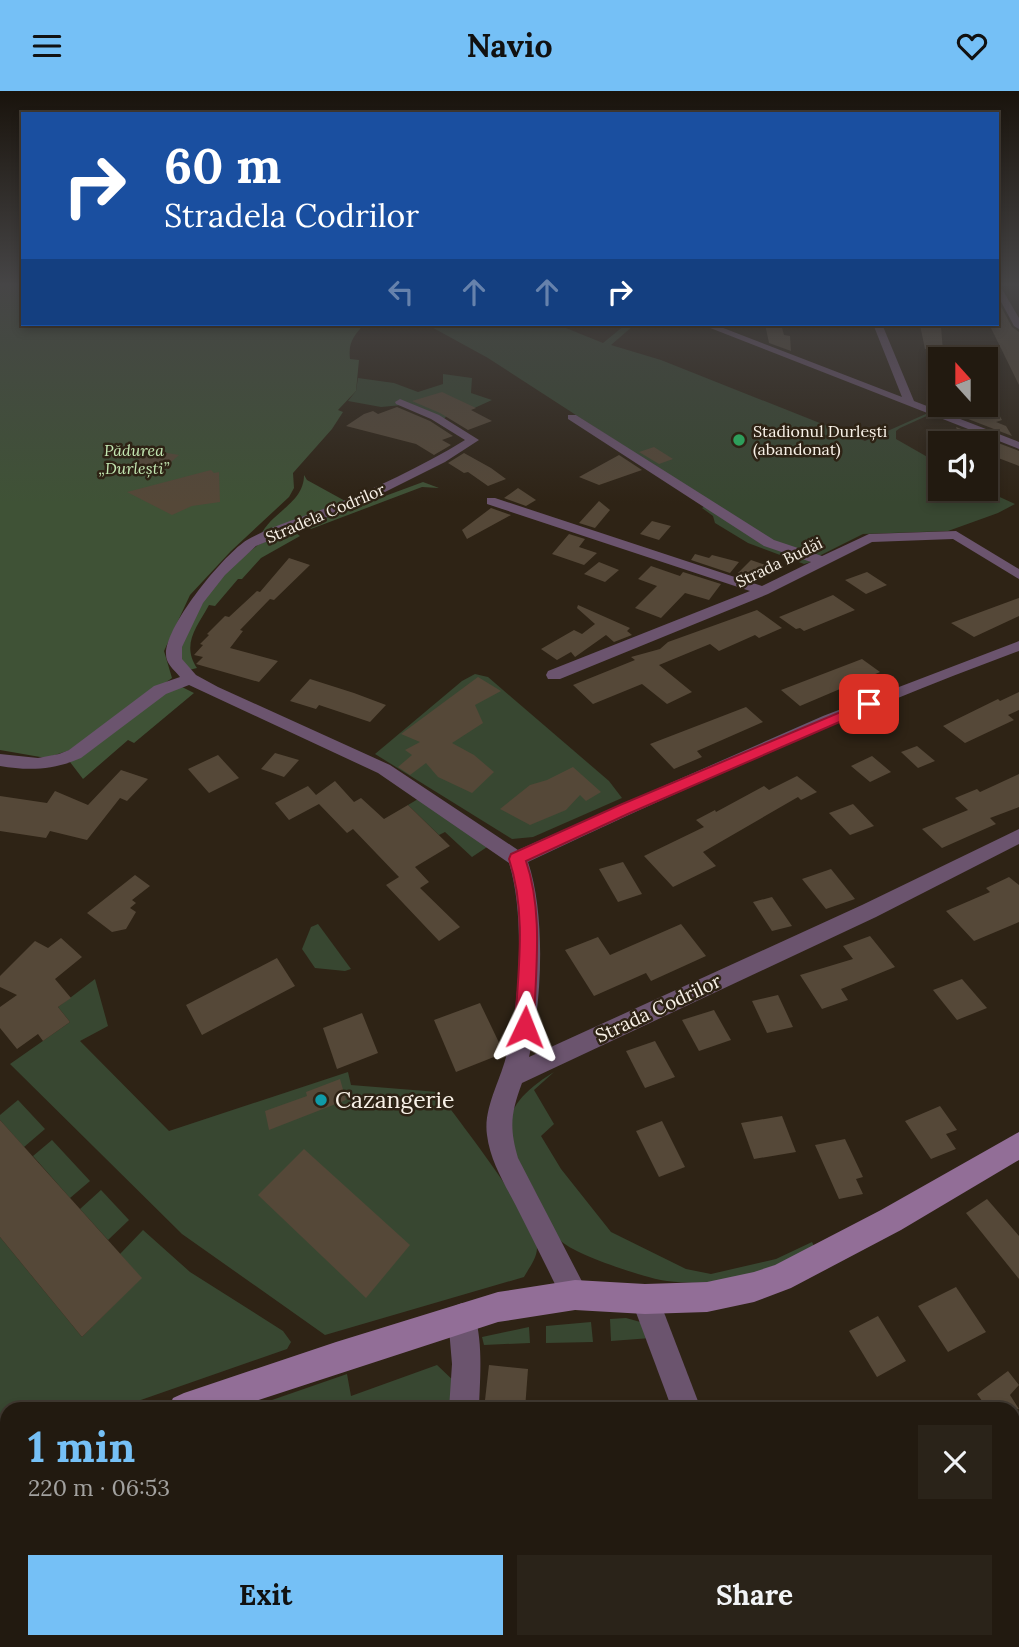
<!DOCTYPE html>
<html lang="en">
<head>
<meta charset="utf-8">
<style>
  :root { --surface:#221a10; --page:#2a2319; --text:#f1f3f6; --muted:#a2a19f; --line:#3f3830; --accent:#75c0f6 }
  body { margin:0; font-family:Lora,serif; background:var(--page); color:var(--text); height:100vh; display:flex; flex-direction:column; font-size:26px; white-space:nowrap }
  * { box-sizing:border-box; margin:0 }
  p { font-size:23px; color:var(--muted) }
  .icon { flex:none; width:38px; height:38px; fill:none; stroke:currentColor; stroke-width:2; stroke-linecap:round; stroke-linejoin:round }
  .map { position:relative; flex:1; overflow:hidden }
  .side { position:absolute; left:0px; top:1311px; width:1020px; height:247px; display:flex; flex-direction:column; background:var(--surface); border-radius:21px 21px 0 0; box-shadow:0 4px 10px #0003,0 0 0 2px var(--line) }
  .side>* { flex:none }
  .banner { position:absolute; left:21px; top:21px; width:978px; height:214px; border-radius:0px; box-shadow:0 4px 10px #0003,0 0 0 2px var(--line); background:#1a4fa0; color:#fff; overflow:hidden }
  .needle { width:46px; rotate:339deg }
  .controls { position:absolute; left:928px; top:256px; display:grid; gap:14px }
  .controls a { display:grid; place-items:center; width:70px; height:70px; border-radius:0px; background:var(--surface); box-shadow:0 4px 10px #0003,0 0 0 2px var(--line); font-size:35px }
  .pin { position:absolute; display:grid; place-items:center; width:60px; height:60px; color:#fff; margin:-30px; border-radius:14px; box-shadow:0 4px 10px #0006 }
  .me { position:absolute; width:77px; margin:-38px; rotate:2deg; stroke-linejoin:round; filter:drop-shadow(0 0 5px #0008) }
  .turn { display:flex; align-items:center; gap:24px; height:147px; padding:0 28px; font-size:32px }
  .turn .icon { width:91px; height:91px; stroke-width:2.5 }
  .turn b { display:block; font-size:49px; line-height:60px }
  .lanes { display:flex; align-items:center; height:66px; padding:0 28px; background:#0003; justify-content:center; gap:35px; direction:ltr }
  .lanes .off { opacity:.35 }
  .round { display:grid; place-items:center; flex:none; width:74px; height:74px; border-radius:0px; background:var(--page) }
  .headline { display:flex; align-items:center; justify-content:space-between; height:119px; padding:0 28px }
  h1 { font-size:42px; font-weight:700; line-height:52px; color:var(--accent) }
  .cta { display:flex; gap:14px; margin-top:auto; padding:14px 28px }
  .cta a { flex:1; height:80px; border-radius:0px; background:var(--accent); color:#111; font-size:28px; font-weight:700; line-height:80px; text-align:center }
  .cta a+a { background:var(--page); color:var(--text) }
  header { display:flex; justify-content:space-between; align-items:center; height:91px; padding:0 28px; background:var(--accent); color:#111; font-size:32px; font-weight:700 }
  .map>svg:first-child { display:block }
  .green { fill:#384731 }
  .forest { fill:#3f5236 }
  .building { fill:#554838 }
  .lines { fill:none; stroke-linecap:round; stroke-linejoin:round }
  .street { fill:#6b546e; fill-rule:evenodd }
  .secondary { fill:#926e97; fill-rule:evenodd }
  .route { fill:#e11d48; stroke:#92132f; stroke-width:2 }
  .leisure-dot { fill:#2e9e5b; stroke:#2e2315; stroke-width:2.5 }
  .culture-dot { fill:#0f9aa8; stroke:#2e2315; stroke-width:2.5 }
  .labels { text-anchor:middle; stroke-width:5; stroke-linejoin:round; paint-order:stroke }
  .far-poi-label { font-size:16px; fill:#f8f1e7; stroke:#2e2315; text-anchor:start }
  .far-park-label { font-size:16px; font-style:italic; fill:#c3e7b2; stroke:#2e2315 }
  .far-street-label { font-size:16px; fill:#f8f1e7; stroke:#2e2315 }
  .street-label { font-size:19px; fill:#f8f1e7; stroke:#2e2315 }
  .near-poi-label { font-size:23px; fill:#f8f1e7; stroke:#2e2315; text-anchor:start }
</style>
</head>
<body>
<header><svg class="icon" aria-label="menu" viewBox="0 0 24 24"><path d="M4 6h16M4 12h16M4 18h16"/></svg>Navio<svg class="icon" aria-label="heart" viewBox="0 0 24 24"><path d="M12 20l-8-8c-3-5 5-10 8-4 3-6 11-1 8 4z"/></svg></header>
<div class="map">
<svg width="1019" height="1556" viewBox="0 0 1019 1556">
  <rect width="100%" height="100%" fill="#2e2315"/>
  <g class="green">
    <path d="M426,233H556L603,252L625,234L633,235L611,254L661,269L865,350L928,322L931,323L900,337L896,340V348L931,368L933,373L940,377V397H980L1015,413L998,422L948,440L863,443L817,466L772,451L488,267Z"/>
    <path d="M443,283L472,287L471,302L492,309L470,319L449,322L444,328L433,327L402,314L381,316L348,310L356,300L358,287L394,292L418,301L443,293Z"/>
    <path d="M705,415L811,471L804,473L748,452L715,432L713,425L702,417Z"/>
    <path d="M475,583L488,586L609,690L622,707L533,746L512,748L375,663L462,590Z"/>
    <path d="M418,708L487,756L472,766L445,741L439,744L408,714Z"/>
    <path d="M318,833L351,878L345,880L315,877L302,858L311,836Z"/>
    <path d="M95,888L108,935L80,950L169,1040L348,981L351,994L438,1001C459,1031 535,1125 537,1157C537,1167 529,1177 524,1186L325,1244L182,1143L10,973L70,931L58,916Z"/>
    <path d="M554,981L534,999L554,1033L541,1045L561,1078L611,1141L686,1178L711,1183L776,1168L812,1151L815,1157C763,1181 725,1197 667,1190C647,1188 577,1164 562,1151C553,1142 543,1116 537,1104C506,1048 489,1021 554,981Z"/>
    <path d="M18,1009L45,1038L24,1056L0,1029V1024Z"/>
    <path d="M52,1049L90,1090L70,1107L33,1065Z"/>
    <path d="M101,1099L129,1129L108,1149L80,1118Z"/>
    <path d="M143,1139L190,1181L283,1240L291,1251L287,1258L115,1318H7V1355L0,1349V1146L82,1246L141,1187L120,1163Z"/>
    <path d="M626,1227L644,1232L651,1247L611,1250L610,1228Z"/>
    <path d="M591,1231L593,1251L546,1252V1235Z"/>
    <path d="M529,1236L530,1252L484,1254L482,1246Z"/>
    <path d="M437,1274L457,1293L455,1318H334L335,1310L312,1318H246L347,1283L351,1305Z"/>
    <path d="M294,1550L428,1551L427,1556H292Z"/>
  </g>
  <g class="forest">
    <path d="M0,195H23V233H364C354,245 348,251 350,268L359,269L356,300L338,319L343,321L332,338L293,382L294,397L289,406L231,460L190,504L164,560L172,587L70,659L46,667L0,659Z"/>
    <path d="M304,384L307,389L347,411L260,446C270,421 304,413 304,384Z"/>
    <path d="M423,391L439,397L422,396L311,438L304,435Z"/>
    <path d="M292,439L300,445L261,467L242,488H238L215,515L209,514C197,536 181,553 197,577L189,579L182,569L179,557L196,519L224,481L258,454Z"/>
    <path d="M180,595L194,602L134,652L128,649L83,688L70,671L165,600Z"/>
  </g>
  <g class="building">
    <path d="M998,210L1012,236L1019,241V294L989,233H998Z"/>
    <path d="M765,233H781L784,244L790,245L791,260L769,252Z"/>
    <path d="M920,234L941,236L943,260L925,258Z"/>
    <path d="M442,301L476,317L471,319L492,330L468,339L440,322L412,310Z"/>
    <path d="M947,313H993L1002,329L996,331L1006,335L1012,345L950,321Z"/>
    <path d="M397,316L430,330L453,345L442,349L451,354L434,364L416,353L346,335L364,323L373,320L378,323Z"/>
    <path d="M956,336L1019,360V375L985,362V352L961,350Z"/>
    <path d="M654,356L673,368L659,373L639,361Z"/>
    <path d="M150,359L179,364L162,379L132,374Z"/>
    <path d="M464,362L491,377L506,388L488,395L468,381L464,382L448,372Z"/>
    <path d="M619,364L642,379L599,394L579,386Z"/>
    <path d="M211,379L214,382L219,381L220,411L192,415L172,424L127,401Z"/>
    <path d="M518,397L536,409L526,415L504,407Z"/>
    <path d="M599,410L610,419L595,437L579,432Z"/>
    <path d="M491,417L511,424L467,448L462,439Z"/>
    <path d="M652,430L671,435L659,449L640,443Z"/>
    <path d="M569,443L585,448L579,456L597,462L584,474L552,463Z"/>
    <path d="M695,463L709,467L712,464L739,471L730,482L691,469Z"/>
    <path d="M289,467L310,474L274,509L270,508L240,539L243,540L230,557L278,570L259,591L196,573L203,566L194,564L203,554L200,553L209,544L207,543L225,525L229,526L257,500L260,501Z"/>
    <path d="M751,469L771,476L759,489L738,482Z"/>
    <path d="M599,471L619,479L605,491L584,483Z"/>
    <path d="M651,475L680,485L683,481L721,493L709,509L685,502L661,527L635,517L657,495L638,488Z"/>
    <path d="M867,481L887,494L866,503L845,489Z"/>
    <path d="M833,504L855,519L804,540L800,537L796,538L779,526Z"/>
    <path d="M1019,507V525L974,546L951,532Z"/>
    <path d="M578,514L630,537L627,540L632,544L614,551L606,544L575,566L571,561L557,569L541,558L574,539L582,543L595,533L577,517Z"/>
    <path d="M757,519L782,537L759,547L755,544L719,560L710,553L659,574L692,601L667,613L642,593L593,613L573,594L635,569L631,566L660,558L668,551Z"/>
    <path d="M862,568L880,581L800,615L781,599Z"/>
    <path d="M478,586L501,600L475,614L483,632L452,652L474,664L494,681L472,702L438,686L426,672L410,684L398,676L412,664L405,659L420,651L401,643Z"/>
    <path d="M310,588L354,602L386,614L370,631L319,614L316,618L290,610Z"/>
    <path d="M1019,601V619L1008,624L1014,629L965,652L943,635L998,608L1000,610Z"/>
    <path d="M746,616L763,631L697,660L702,666L674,678L650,653Z"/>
    <path d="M917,655L935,670L918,677L901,661Z"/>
    <path d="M275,662L299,669L284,686L261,678Z"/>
    <path d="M218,664L239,687L209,702L188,678Z"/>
    <path d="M872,665L891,681L870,691L851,675Z"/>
    <path d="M573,676L601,701L586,710L580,704L566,719L530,734L500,718L530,694L547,689Z"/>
    <path d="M121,679L148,688L127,710L120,707L87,749L50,740L46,747L0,740V705L47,712L55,700L88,714Z"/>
    <path d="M1019,683V716L990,727L996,733L942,757L922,738L968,719L955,707L977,698L980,701Z"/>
    <path d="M797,685L817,701L801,709L798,706L703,761L716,775L673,796L644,765L704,736L696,729L715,719L716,721L764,695L769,699Z"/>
    <path d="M335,690L354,711L361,707L384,728L408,714L450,755L415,776L429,791L420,797L460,836L439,850L386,794L399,786L353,738L347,742L319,713L289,729L275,712L308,695L316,704Z"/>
    <path d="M853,713L874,735L850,744L829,722Z"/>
    <path d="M623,771L642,803L618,811L599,778Z"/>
    <path d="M831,778L855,808L826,818L802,788Z"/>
    <path d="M135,784L150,795L132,809L136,812L130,817L136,821L126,838L112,841L87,822Z"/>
    <path d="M1009,786L1019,794V831L974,850L946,820L990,801L986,797Z"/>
    <path d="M772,806L792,835L772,840L753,811Z"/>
    <path d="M681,833L706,865L651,890L646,882L594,905L565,859L598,846L610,864Z"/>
    <path d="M870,845L895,876L841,898L848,909L822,918L800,884L853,868L843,855Z"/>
    <path d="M61,847L82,866L55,888L71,907L58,916L70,931L43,950L38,943L17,958L0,937V916L17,904L0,896V885L35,850L48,857Z"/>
    <path d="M277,867L295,895L202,944L186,914Z"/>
    <path d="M962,888L987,917L957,929L933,899Z"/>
    <path d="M778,904L793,936L767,942L752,910Z"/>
    <path d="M480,912L504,962L456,981L434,929Z"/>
    <path d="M714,919L731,949L699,960L682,929Z"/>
    <path d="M362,922L378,962L337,978L323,937Z"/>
    <path d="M655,950L675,986L645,997L626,960Z"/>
    <path d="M340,988L346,1009L269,1039L265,1020L307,1005L306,1001Z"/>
    <path d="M940,1015L957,1039L946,1043L956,1058L931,1068L905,1030Z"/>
    <path d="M782,1025L796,1061L754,1068L741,1032Z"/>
    <path d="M0,1029L142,1187L82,1246L0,1146Z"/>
    <path d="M662,1030L685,1076L659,1086L636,1040Z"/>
    <path d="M845,1048L863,1086L856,1088L863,1103L839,1108L815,1054Z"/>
    <path d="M304,1058L410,1154L366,1207L258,1104Z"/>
    <path d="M987,1108L1019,1145V1188L966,1122Z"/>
    <path d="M956,1196L986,1241L948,1261L918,1215Z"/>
    <path d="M878,1225L906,1270L877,1286L849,1240Z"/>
    <path d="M489,1274L528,1278L525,1318H484Z"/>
    <path d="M1008,1280L1019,1294L1010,1304L1019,1318H988L977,1303Z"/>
  </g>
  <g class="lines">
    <g class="street">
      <path d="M998,195L1002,198L1019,227V238L1014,235L998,205Z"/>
      <path d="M700,233H713L902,306L873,233H882L914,310L1019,351V358Z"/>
      <path d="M400,308L439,324L479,349L445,371L367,410L256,455L225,484L203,512L182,556V568L196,584L218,596L390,674L518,759L823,625L1019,550V560C852,622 689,695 528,771C546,824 542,912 529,966L862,814L1019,738V753L876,826L522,992C511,1022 509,1036 518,1067L589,1204L585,1214L575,1218L565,1214C549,1180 532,1147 515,1113C504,1092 490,1069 487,1044C483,1017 501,989 507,962C520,911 525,823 509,772L378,682L189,594L166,603L81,667C54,679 29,680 0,675V663L38,667L59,663L69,659L154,595L180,586C176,581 169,575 167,569C157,543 225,462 247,449C271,435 301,427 326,417C374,398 421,376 465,349L431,328L396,313L395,311Z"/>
      <path d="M568,324H576L774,449L822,465L869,443L956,440L1019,478V488L953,448L872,451L768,503L560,588H548L546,584L548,580L750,500L487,413V407H495L762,495L811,471L764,455L568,328Z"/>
      <path d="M645,1194L655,1198L701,1318H672L631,1208L635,1198Z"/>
      <path d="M462,1212L472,1216C484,1247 480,1286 479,1318H449L452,1273L448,1226L452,1216Z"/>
      <path d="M423,1550H457L456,1556H422Z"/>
      <path d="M761,1550H795L797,1556H763Z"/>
    </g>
    <g class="secondary">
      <path d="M1019,1041V1069L901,1139L791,1197L754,1211L707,1221L645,1223L575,1219L498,1231L231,1318H168L173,1307L184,1302L336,1251L498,1201L575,1189L645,1193L707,1191L754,1181L775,1174L881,1119Z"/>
      <path d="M7,1361V1395L0,1397V1363Z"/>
    </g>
  </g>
  <linearGradient id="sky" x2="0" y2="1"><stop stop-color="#19130c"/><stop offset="0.47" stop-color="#464546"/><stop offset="1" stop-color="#464546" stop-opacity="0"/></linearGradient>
  <rect width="1019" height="412" fill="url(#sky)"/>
  <path class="route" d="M869,609L874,610V616L630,722L526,770C544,823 535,882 534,936L531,942L525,944L518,942L515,936C518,880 527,822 509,768L511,763L620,714Z"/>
  <circle class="leisure-dot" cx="739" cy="349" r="7"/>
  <circle class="culture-dot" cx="321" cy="1009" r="7"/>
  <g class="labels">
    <g class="far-poi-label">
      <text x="753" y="346">Stadionul Durlești<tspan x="753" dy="18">(abandonat)</tspan></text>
    </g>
    <g class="far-park-label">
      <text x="134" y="365">Pădurea<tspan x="134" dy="18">„Durlești”</tspan></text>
    </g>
    <g class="far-street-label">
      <text transform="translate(325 422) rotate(-23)" y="6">Stradela Codrilor</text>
      <text transform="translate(779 471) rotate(-26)" y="6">Strada Budăi</text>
    </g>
    <g class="street-label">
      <text transform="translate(658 917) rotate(-25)" y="7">Strada Codrilor</text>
    </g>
    <g class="near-poi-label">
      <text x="335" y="1017">Cazangerie</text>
    </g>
  </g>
</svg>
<div class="controls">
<a><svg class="needle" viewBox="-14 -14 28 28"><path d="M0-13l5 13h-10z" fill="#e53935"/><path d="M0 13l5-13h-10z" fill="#a2a19f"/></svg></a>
<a><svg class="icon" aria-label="sound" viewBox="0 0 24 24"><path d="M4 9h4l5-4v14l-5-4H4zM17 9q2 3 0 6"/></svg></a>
</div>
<div class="pin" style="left:869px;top:613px;background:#d93025"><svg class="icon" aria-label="arrive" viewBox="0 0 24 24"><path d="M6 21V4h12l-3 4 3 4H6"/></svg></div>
<svg class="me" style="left:525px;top:936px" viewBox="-20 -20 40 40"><path d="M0-17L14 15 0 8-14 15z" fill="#e11d48" stroke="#fff" stroke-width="4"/></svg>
<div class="banner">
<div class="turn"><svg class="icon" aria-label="right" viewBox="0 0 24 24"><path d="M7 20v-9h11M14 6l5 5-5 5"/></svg><div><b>60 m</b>Stradela Codrilor</div></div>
<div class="lanes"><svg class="icon off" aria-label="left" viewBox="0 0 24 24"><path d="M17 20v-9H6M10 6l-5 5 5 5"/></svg><svg class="icon off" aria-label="ahead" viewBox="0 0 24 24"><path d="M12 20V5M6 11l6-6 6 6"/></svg><svg class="icon off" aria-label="ahead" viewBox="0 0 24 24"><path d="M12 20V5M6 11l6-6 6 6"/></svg><svg class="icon" aria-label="right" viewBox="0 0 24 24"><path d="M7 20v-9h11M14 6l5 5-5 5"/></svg></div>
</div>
<section class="side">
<div class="headline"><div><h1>1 min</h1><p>220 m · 06:53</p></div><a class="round"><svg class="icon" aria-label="close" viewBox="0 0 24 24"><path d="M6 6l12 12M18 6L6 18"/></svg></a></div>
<div class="cta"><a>Exit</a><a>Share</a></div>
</section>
</div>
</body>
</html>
